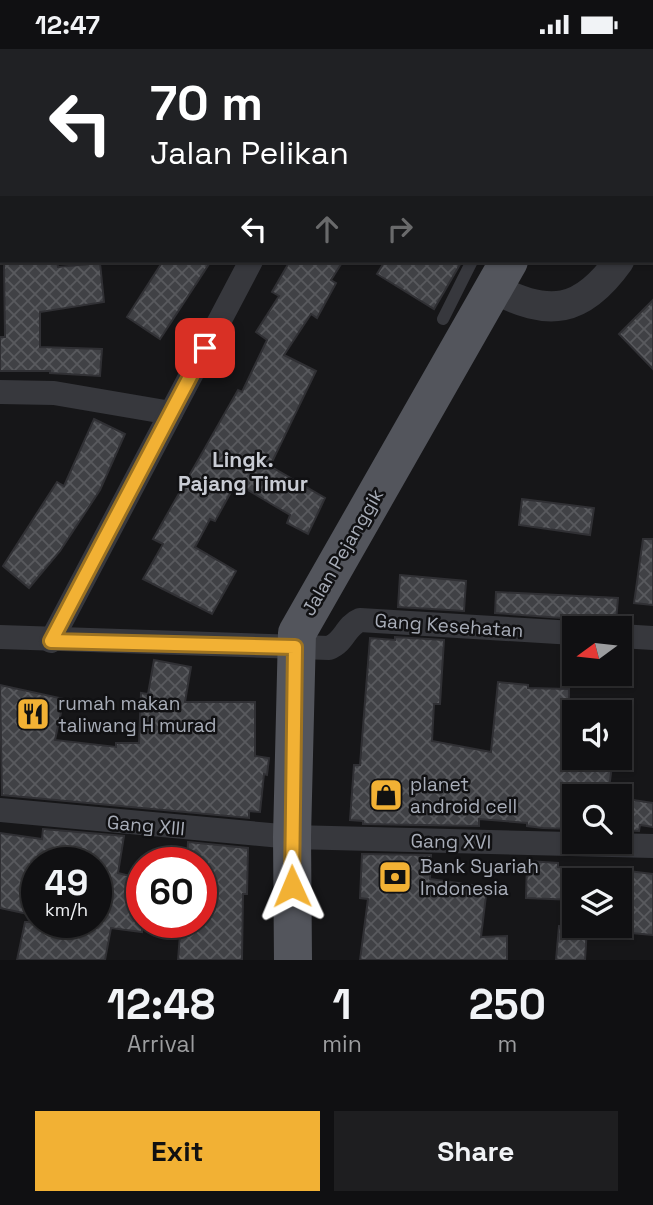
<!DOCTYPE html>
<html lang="en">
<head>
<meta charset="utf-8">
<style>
  :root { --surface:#101012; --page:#1e1e20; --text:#f1f3f6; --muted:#9c9d9f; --line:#303032; --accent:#f2b134 }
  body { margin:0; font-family:"Space Grotesk",sans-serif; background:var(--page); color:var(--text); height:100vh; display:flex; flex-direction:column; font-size:26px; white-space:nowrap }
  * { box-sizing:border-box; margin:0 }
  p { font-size:23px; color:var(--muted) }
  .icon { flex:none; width:38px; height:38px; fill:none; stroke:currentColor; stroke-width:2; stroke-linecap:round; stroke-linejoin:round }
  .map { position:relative; height:911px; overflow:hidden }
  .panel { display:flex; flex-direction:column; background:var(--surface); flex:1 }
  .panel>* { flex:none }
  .banner { position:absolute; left:0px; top:0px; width:654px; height:214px; box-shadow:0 2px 5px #0004,0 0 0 2px var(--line); background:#202124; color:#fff; overflow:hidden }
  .needle { width:46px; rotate:255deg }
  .tools { position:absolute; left:562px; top:567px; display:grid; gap:14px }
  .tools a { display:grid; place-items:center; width:70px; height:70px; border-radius:0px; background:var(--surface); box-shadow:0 2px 5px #0004,0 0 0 2px var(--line); font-size:35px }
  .speed { position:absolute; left:21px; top:798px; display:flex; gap:14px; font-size:35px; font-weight:700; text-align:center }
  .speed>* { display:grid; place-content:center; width:91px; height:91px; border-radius:50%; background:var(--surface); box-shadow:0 2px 5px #0004,0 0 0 2px var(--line); line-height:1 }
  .speed small { font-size:18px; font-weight:400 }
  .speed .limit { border:10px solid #d22; background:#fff; color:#111 }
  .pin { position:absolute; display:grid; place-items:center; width:60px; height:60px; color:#fff; margin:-30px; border-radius:14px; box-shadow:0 4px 10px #0006 }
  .me { position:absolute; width:77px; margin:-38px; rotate:359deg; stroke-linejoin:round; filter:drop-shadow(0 0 5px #0008) }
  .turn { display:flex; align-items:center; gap:24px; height:147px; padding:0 35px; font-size:32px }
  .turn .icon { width:91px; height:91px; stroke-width:2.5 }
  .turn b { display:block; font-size:49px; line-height:60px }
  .lanes { display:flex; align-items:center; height:66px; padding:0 35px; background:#0003; justify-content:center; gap:35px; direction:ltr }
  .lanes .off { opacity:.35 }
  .eta { display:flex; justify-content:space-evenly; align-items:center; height:119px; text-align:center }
  .eta b { font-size:42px; font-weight:700; line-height:49px }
  .cta { display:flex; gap:14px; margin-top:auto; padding:14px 35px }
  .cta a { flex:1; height:80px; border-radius:0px; background:var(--accent); color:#111; font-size:28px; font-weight:700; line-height:80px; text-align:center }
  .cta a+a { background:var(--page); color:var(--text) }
  .status { display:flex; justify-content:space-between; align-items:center; height:49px; padding:0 35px; background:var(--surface); direction:ltr }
  .status svg { height:19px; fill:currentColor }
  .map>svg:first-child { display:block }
  .building { fill:url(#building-cross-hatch); stroke:#303034; stroke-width:2 }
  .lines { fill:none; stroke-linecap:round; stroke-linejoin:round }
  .service { stroke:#37383d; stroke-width:12 }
  .minor { stroke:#37383d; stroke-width:24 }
  .tertiary { stroke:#37383d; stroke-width:30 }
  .primary { stroke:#53555c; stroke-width:38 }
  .route-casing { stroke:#9d7322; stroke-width:18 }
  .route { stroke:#f2b134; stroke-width:12 }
  .labels { text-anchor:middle; stroke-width:5; stroke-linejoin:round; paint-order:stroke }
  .street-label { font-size:19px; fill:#a8adb8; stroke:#111113 }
  .poi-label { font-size:19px; fill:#a8adb8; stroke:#111113; text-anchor:start }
  .neighbourhood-label { font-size:21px; font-weight:bold; fill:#c9ccd4; stroke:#111113 }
</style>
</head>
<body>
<div class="status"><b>12:47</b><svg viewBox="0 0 49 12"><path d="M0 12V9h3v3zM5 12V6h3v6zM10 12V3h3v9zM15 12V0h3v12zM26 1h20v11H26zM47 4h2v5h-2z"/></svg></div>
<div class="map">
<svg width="653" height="911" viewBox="0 0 653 911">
  <defs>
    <pattern id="building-cross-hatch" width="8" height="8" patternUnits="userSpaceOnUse" patternTransform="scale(1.75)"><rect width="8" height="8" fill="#404145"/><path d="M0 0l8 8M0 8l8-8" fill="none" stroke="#595a5e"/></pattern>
  </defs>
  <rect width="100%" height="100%" fill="#161618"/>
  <g class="building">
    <path d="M32,212H57L58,218L100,214L104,253L40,263V298L102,300L100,327L50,324V322H0V288H5L4,213Z"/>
    <path d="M163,212H211L160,290L127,268Z"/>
    <path d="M290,212H343L331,231L336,234L317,269L311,265L284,306L316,322L270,417L325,449L308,485L287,474L290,466L236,434L215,472L210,470L195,498L236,522L212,565L143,530L163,495L153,490L238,341L242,343L267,291L256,283L279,247L272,243Z"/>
    <path d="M385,212H462L434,260L377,225Z"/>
    <path d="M653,251V320L619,285Z"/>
    <path d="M94,370L125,385L100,441L60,502L29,539L3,517L57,433L64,437Z"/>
    <path d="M522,450L594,459L590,486L519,476Z"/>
    <path d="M643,490H653V556L634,554Z"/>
    <path d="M400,526L466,532L464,562L398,558Z"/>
    <path d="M496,543L618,549L616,573L495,564Z"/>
    <path d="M395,588L444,591L440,655H434L432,692L491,703L498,633L528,636V639L569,640L568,709H613L608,747H574V780L543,779L527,777V774L479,770V777L363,775V772L350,771L354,716H360L370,589L395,591Z"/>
    <path d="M154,611L191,618L185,653H255V707L269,709L267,726L264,725L260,763L249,762V769L2,746L0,636L64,650L55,691L116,698V694H139L141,644L148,645Z"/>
    <path d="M620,749L653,754V778L640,776L639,782L620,781Z"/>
    <path d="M43,780L124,787L118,824L130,827L129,833L142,834V883L111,879L105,911H17L25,873H96V814H37V867L0,859V784L42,790Z"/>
    <path d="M188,793L248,799L247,845H243L242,911H178L181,873H201V814H187Z"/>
    <path d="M362,805L431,806L430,830L487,838L481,888L507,887V911H360L368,850L360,849Z"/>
    <path d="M527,812L558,814V818L574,819V851L526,849Z"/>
    <path d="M620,821L653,825V886L620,883Z"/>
    <path d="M559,877L587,879L585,911H556Z"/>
  </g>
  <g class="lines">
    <g class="service">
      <path d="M579,2V0"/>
      <path d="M443,270L472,212"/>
    </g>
    <g class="minor">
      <path d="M363,2L364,0"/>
      <path d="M0,18H2"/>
      <path d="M0,186H2"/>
      <path d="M0,343L54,344L171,364"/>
      <path d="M620,587L653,589"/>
      <path d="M0,588L329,599C345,593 345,577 360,571L574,584"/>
      <path d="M51,592L251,212"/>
      <path d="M0,761L292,788L653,797"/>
    </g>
    <path class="tertiary" d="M493,239C549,269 582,264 619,212"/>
    <g class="primary">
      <path d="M636,2L637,0"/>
      <path d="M293,911L292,788L297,584L509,212"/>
    </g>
  </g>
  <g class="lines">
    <defs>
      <path id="route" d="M205,299L51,592L295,598L292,837"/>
    </defs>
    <use href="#route" class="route-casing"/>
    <use href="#route" class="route"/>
  </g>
  <defs>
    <symbol id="restaurant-square" viewBox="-11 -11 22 22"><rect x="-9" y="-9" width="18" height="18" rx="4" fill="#f2b134" stroke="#111113"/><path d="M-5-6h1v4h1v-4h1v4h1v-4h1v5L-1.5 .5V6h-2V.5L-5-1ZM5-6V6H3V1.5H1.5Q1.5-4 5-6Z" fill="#111"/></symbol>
    <symbol id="shop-square" viewBox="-11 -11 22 22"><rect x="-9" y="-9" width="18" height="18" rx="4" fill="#f2b134" stroke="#111113"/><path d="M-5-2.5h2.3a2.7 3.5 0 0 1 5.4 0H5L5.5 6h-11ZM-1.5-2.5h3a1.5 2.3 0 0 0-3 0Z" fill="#111"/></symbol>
    <symbol id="bank-square" viewBox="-11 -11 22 22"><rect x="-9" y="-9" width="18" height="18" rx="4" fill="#f2b134" stroke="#111113"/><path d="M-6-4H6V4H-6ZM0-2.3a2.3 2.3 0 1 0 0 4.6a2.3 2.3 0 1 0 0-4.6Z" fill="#111"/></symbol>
  </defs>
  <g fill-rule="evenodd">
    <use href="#restaurant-square" x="14" y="646" width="38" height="38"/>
    <use href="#shop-square" x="367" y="727" width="38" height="38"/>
    <use href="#bank-square" x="376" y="809" width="38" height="38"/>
  </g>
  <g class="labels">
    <g class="street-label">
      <text transform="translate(342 503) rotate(-60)" y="7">Jalan Pejanggik</text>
      <text transform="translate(449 576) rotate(4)" y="7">Gang Kesehatan</text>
      <text transform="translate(146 776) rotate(5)" y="7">Gang XIII</text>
      <text transform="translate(451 792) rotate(1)" y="7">Gang XVI</text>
    </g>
    <g class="poi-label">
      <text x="58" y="661">rumah makan<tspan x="58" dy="22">taliwang H murad</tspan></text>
      <text x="410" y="742">planet<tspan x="410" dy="22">android cell</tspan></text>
      <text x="420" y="824">Bank Syariah<tspan x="420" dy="22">Indonesia</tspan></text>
    </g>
    <g class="neighbourhood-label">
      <text x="243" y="418">Lingk.<tspan x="243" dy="24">Pajang Timur</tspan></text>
    </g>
  </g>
</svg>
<div class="tools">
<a><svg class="needle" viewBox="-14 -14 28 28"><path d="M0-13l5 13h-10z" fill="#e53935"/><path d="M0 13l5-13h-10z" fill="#9c9d9f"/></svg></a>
<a><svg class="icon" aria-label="sound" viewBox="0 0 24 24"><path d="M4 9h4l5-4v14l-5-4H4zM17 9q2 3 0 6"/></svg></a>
<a><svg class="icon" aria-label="search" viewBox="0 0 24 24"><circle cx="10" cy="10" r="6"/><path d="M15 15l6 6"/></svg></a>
<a><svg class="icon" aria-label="layers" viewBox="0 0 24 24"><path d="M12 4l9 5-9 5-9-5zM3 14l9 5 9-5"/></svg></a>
</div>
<div class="speed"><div>49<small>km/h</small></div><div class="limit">60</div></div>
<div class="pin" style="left:205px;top:299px;background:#d93025"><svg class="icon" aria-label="arrive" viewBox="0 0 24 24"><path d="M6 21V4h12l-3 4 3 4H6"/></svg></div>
<svg class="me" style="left:292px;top:837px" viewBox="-20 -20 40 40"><path d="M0-17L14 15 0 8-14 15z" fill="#f2b134" stroke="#fff" stroke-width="4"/></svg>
<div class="banner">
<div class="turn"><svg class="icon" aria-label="left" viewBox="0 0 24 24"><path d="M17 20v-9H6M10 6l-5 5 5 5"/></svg><div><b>70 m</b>Jalan Pelikan</div></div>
<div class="lanes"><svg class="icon" aria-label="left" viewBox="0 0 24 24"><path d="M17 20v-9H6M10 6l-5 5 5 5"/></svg><svg class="icon off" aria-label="ahead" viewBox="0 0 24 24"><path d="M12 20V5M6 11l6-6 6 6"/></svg><svg class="icon off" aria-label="right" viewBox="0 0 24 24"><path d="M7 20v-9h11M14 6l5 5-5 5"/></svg></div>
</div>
</div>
<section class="panel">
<div class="eta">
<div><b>12:48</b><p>Arrival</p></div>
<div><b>1</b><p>min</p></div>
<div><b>250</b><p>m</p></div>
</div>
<div class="cta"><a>Exit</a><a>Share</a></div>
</section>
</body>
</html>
